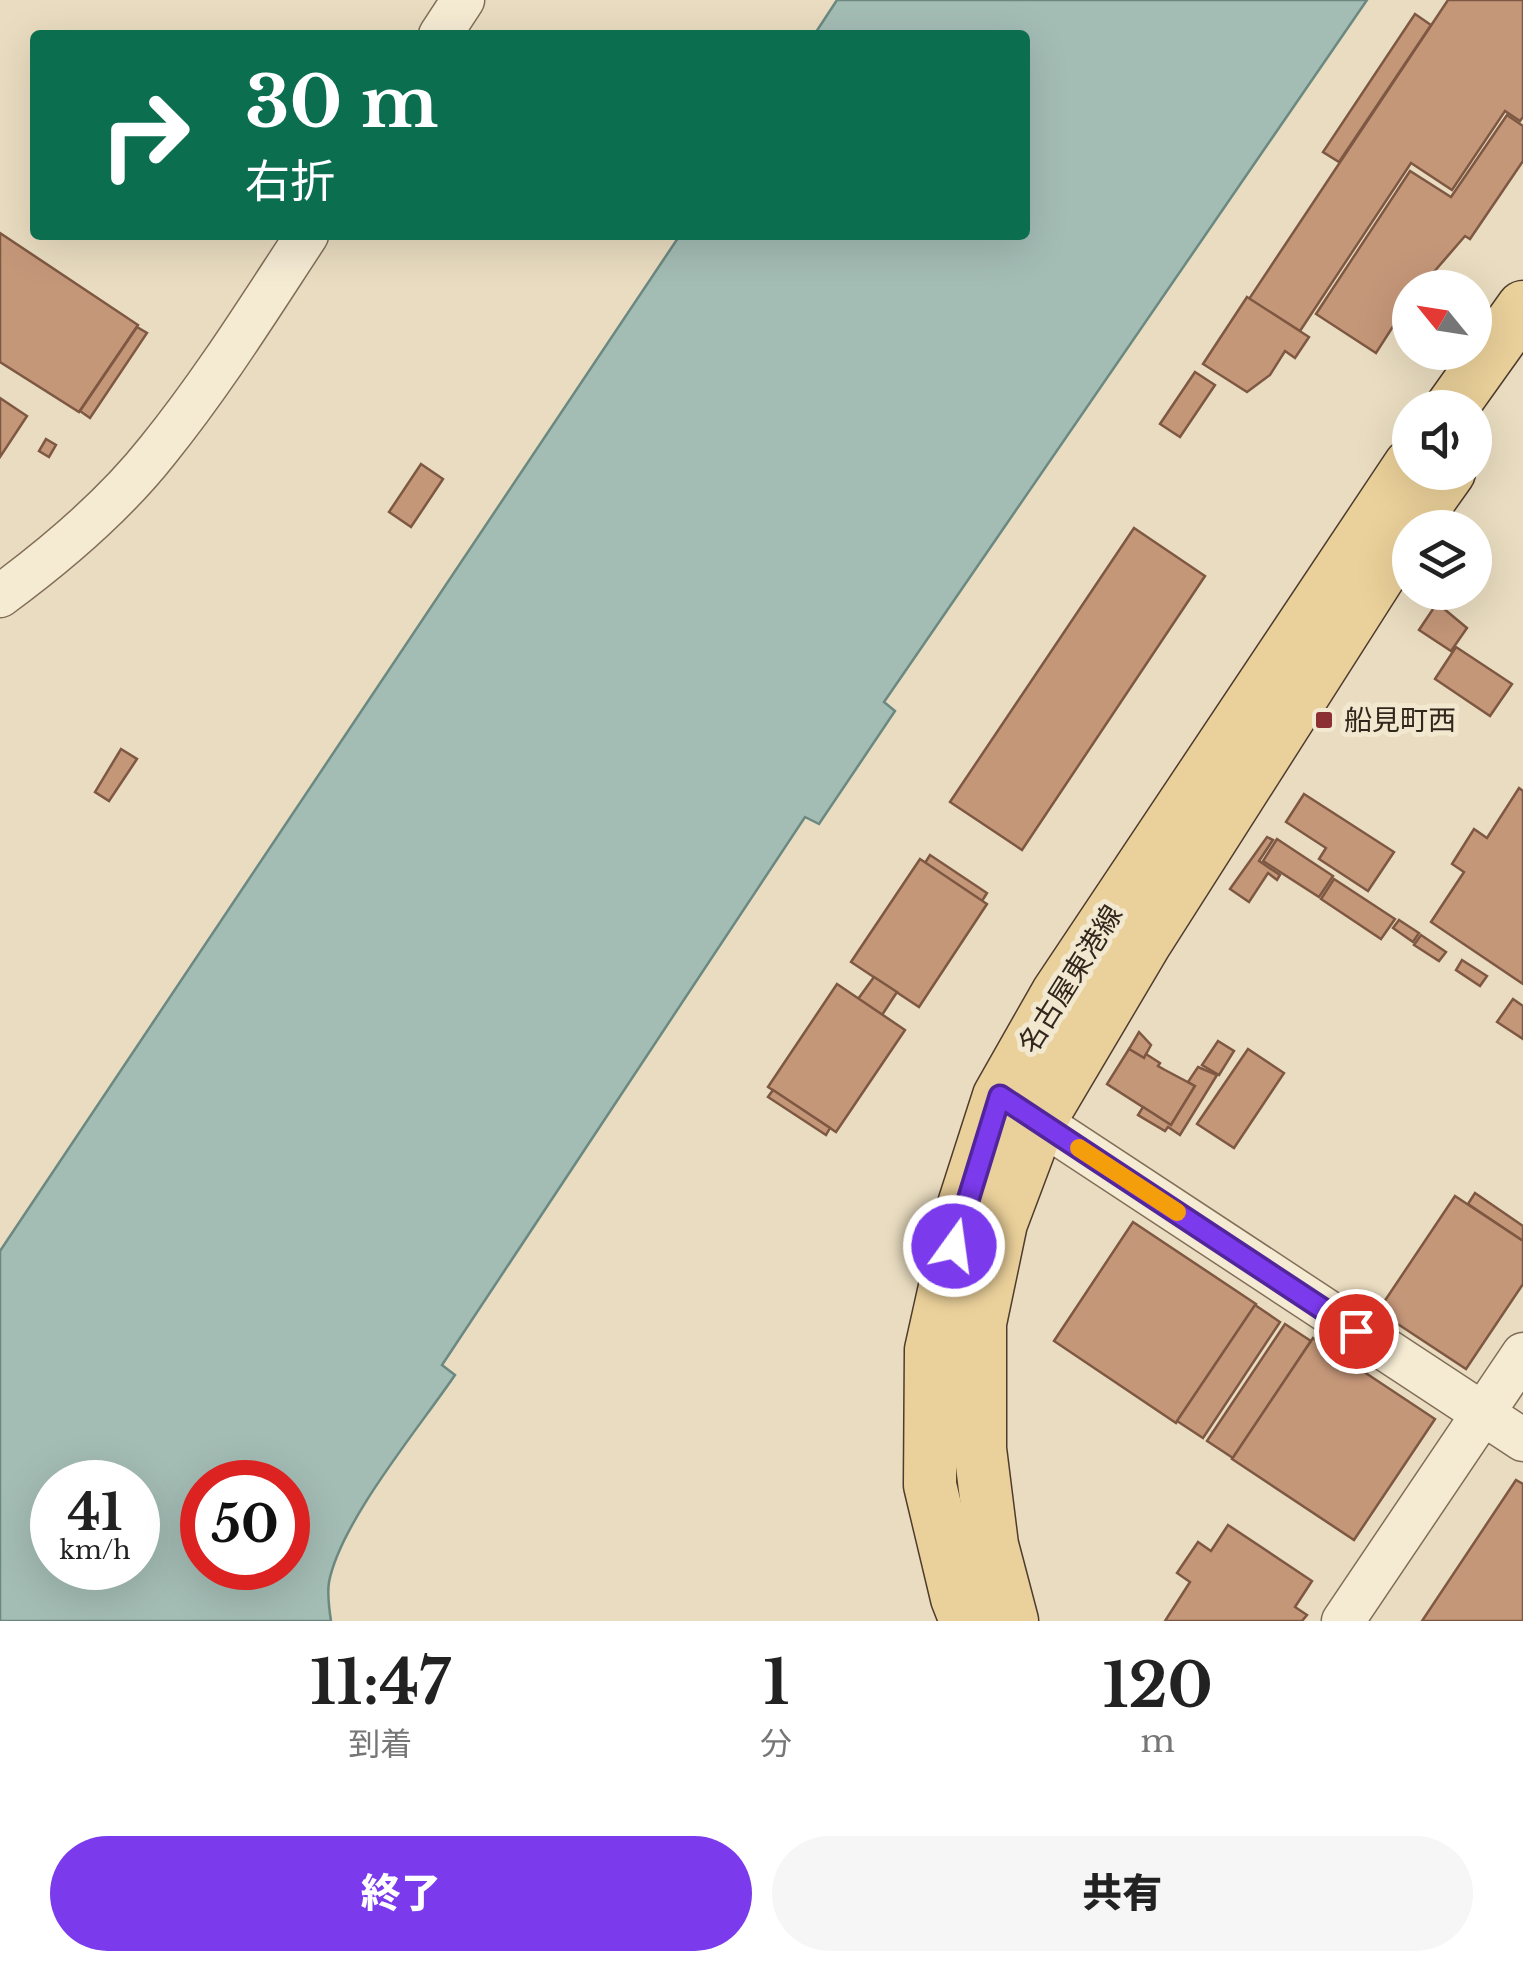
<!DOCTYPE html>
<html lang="ja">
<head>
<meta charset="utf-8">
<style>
  :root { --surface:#fff; --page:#f6f6f6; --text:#222; --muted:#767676; --accent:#7c3aed }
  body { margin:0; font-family:"Libre Baskerville","Noto Sans JP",serif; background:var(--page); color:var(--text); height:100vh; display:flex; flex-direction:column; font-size:38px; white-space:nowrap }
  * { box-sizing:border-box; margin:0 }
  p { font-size:32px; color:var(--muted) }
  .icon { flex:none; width:55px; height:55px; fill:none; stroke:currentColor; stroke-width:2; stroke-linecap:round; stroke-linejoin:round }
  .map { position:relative; height:1621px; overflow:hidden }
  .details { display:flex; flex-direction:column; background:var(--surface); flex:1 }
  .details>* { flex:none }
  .hud { position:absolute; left:30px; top:30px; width:1000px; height:210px; border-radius:10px; box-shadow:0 10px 40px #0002; background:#0b6e4f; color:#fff; overflow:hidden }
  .needle { width:65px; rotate:300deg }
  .buttons { position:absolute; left:1392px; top:270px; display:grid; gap:20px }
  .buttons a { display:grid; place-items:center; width:100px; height:100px; border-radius:50%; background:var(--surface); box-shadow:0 10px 40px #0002; font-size:50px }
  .speed { position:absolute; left:30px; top:1460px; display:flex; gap:20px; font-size:50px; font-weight:700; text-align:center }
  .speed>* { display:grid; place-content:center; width:130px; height:130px; border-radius:50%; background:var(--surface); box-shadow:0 10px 40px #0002; line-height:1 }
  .speed small { font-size:25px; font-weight:400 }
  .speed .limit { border:15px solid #d22; background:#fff; color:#111 }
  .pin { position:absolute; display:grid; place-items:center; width:85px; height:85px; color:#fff; margin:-42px; border:5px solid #fff; border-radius:50%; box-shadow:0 2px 10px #0007 }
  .me { position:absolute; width:110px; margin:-55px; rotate:14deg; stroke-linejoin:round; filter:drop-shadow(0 0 8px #0008) }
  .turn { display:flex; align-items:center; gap:35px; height:210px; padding:0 50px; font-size:45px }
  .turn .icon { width:130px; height:130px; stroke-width:2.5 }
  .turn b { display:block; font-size:70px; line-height:85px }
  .eta { display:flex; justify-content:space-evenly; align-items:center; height:170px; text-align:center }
  .eta b { font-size:60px; font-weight:800; line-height:70px }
  .primary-button { display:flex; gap:20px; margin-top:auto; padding:20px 50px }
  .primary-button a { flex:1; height:115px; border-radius:60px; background:var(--accent); color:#fff; font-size:40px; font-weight:800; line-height:115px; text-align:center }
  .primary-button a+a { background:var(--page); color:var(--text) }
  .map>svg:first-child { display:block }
  .water { fill:#a3bcb4; stroke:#6b8981; stroke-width:2.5; fill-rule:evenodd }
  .building { fill:#c59779; stroke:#7e5842; stroke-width:2.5 }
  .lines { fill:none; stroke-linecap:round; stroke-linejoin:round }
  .minor-casing { stroke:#816e5a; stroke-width:45 }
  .major-casing { stroke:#4f3c2e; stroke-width:55 }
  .minor { stroke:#f5ead2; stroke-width:42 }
  .major { stroke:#ead09a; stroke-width:52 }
  .route-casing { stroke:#51269a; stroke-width:25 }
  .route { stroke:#7c3aed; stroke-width:18 }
  .slow { stroke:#f59e0b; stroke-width:18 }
  .poi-dot { fill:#8b2f32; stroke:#f2e7cf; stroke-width:4 }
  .labels { text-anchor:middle; stroke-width:10; stroke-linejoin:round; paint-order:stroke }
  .poi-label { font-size:28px; fill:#32271d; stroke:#f2e7cf; text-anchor:start }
  .street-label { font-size:28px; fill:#32271d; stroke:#f2e7cf }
</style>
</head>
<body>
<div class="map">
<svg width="1523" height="1621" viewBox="0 0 1523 1621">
  <rect width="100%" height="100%" fill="#e9dcc0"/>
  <path class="water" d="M837,0H1367L884,702L895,711L819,824L805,817L442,1365L455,1375C419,1428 341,1521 329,1582C327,1595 329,1608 331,1621H0V1251L680,235H1025V35H814ZM52,1482H138V1568H52ZM202,1482H288V1568H202Z"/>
  <g class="building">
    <path d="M1448,0H1523V117L1520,121L1505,111L1452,190L1411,163L1300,331L1249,299Z"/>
    <path d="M1415,14L1431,25L1339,162L1323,152Z"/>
    <path d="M1507,115L1523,126V161L1470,239L1465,236L1420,288H1410V300L1376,353L1316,314L1410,171L1451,197Z"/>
    <path d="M0,233L138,325L79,412L0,362Z"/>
    <path d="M1247,297L1309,337L1295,358L1285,351L1270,375L1247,392L1203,364Z"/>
    <path d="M137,327L147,333L90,418L80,411Z"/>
    <path d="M1195,372L1215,385L1180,437L1160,424Z"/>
    <path d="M0,398L27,416L0,457Z"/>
    <path d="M46,439L56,445L49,457L39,451Z"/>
    <path d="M421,464L443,479L411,527L389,512Z"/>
    <path d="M1134,528L1205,576L1022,850L950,802Z"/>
    <path d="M1437,603L1467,628L1451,651L1419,630Z"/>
    <path d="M1456,647L1512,684L1490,716L1435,679Z"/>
    <path d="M121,749L137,759L109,801L95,792Z"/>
    <path d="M1519,788L1523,791V984L1431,922L1464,872L1452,864L1474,829L1487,838Z"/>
    <path d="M1304,794L1394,852L1368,891L1319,859L1326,848L1286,822Z"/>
    <path d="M1267,837L1273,840L1259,861L1280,875L1277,880L1268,873L1249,902L1230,889Z"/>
    <path d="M1277,839L1333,876L1319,897L1263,861Z"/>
    <path d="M930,855L987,893L982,901L925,863Z"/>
    <path d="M920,859L987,904L919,1007L851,962Z"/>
    <path d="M1334,879L1395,919L1381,939L1321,899Z"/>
    <path d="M1399,920L1419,933L1413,942L1393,928Z"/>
    <path d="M1421,935L1446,952L1439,961L1414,945Z"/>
    <path d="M1462,960L1487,976L1480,986L1456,970Z"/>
    <path d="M874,977L897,992L882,1015L858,999Z"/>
    <path d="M837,984L905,1030L836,1132L768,1087Z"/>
    <path d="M1513,999L1523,1006V1039L1497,1022Z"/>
    <path d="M1139,1032L1151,1045L1144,1058L1129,1049Z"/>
    <path d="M1218,1041L1234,1051L1219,1075L1202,1065Z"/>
    <path d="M1129,1049L1144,1058L1146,1054L1160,1063L1158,1066L1165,1070L1195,1086L1171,1125L1107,1084Z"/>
    <path d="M1248,1049L1284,1073L1234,1148L1197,1124Z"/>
    <path d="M1198,1067L1217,1075L1180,1135L1168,1127L1165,1131L1138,1115L1143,1107L1171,1125L1195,1086L1188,1082Z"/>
    <path d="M773,1090L830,1128L826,1135L768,1097Z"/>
    <path d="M1475,1193L1523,1226V1241L1468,1204Z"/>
    <path d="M1455,1196L1523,1241V1284L1466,1369L1378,1311Z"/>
    <path d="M1133,1222L1256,1304L1176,1423L1054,1341Z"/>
    <path d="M1255,1305L1280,1322L1203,1438L1177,1421Z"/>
    <path d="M1285,1324L1311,1341L1233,1458L1207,1441Z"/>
    <path d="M1313,1338L1435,1419L1354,1540L1232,1459Z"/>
    <path d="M1516,1480L1523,1484V1621H1422Z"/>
    <path d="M1228,1525L1312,1581L1295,1607L1307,1615L1302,1621H1165L1190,1582L1177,1573L1198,1542L1211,1551Z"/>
  </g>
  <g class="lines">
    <defs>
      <g id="minor">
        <path d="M440,35L463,0"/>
        <path d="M0,596C57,554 114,506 158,450C213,382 259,308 307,235"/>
        <path d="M1014,1105L1523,1440"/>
        <path d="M1343,1621L1523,1354"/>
      </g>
      <g id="major">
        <path d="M1451,408L1523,307"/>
        <path d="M966,1621L957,1598L930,1485L931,1350L962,1211L999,1096L1057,994L1410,465"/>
        <path d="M1012,1621L992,1545L980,1449V1323L1001,1223L1039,1122L1145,943L1412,524L1449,472"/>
      </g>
    </defs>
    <use href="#minor" class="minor-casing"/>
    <use href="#major" class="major-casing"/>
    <use href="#minor" class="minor"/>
    <use href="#major" class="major"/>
  </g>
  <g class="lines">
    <defs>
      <path id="route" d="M954,1246L1000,1096L1356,1331"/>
    </defs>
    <use href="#route" class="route-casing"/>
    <use href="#route" class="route"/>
    <path class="slow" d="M1079,1148L1177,1212"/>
  </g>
  <rect class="poi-dot" x="1314" y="710" width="20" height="20" rx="5"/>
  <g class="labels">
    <g class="poi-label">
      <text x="1344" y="730">船見町西</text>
    </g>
    <g class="street-label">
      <text transform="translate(1070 979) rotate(-58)" y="10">名古屋東港線</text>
    </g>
  </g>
</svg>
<div class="buttons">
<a><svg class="needle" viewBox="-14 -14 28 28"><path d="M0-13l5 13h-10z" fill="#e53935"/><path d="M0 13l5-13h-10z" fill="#767676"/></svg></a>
<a><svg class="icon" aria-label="sound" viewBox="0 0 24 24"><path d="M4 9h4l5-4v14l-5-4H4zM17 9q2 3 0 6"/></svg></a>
<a><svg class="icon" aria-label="layers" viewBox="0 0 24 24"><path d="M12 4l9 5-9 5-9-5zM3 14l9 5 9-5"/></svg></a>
</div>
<div class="speed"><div>41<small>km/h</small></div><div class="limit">50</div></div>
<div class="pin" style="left:1356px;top:1331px;background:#d93025"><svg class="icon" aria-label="arrive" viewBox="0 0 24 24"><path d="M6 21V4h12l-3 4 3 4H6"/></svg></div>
<svg class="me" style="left:954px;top:1246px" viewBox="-20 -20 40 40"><circle r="17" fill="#7c3aed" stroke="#fff" stroke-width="3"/><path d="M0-11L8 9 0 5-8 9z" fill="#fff"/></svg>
<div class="hud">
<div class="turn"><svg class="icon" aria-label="right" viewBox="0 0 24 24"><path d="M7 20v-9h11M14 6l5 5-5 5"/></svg><div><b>30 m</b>右折</div></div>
</div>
</div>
<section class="details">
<div class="eta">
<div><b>11:47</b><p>到着</p></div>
<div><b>1</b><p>分</p></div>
<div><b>120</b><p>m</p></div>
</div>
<div class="primary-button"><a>終了</a><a>共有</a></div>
</section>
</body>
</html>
